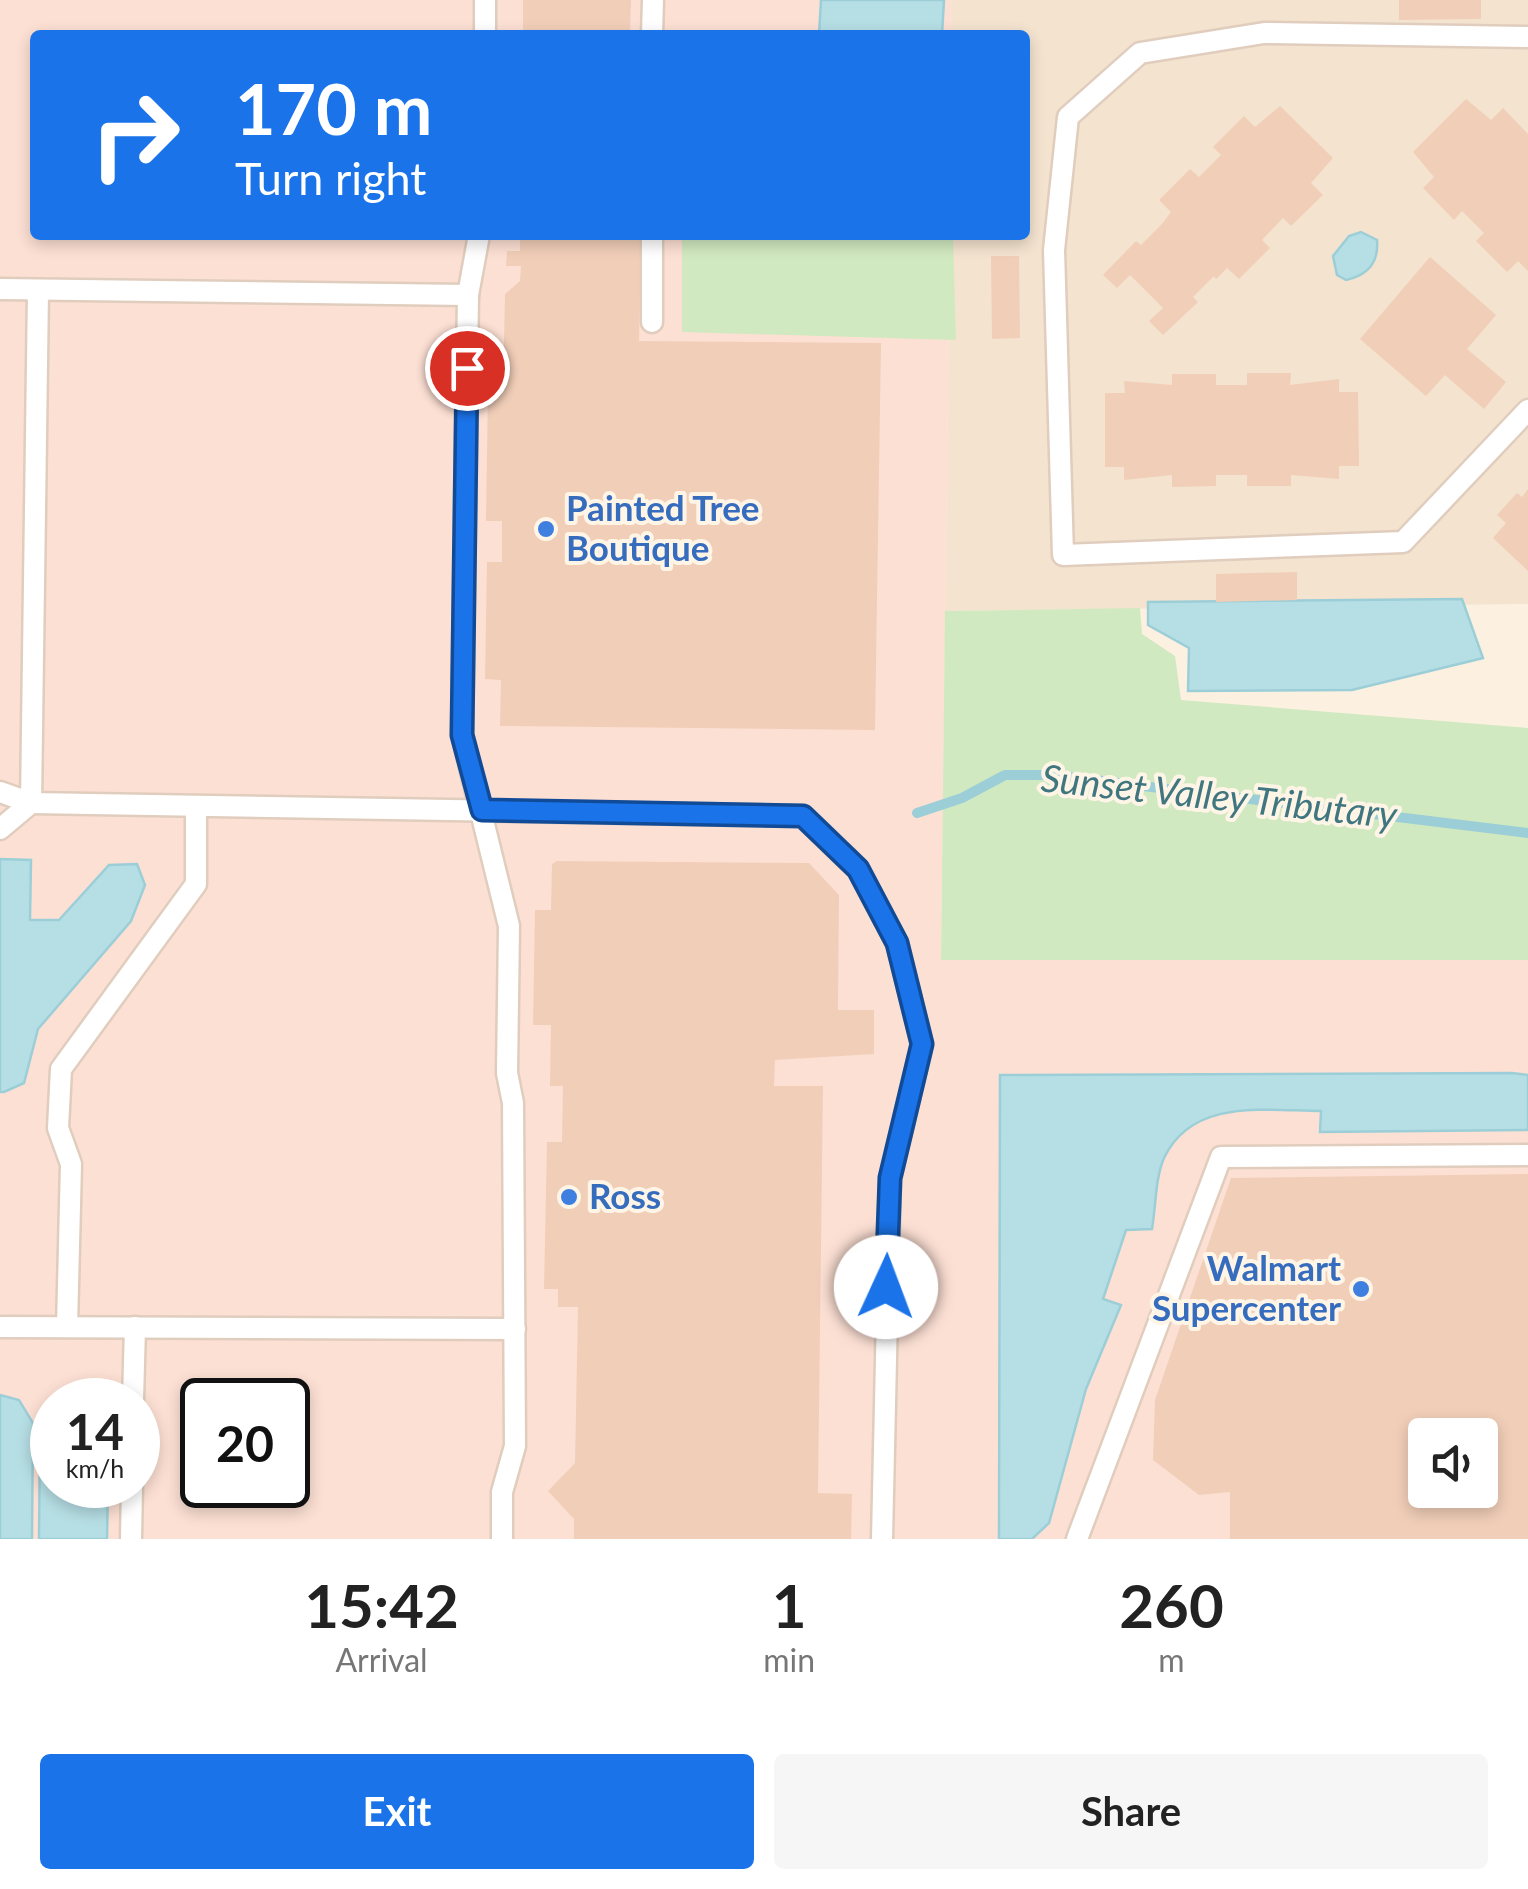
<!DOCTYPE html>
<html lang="en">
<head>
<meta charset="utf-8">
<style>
  :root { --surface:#fff; --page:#f6f6f6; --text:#222; --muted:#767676; --accent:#1a73e8 }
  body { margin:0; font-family:Lato,sans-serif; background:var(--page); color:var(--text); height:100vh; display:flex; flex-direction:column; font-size:38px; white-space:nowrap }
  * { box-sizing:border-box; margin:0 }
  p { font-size:32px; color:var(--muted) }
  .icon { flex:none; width:55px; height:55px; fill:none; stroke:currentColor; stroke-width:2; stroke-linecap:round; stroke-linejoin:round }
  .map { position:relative; height:1539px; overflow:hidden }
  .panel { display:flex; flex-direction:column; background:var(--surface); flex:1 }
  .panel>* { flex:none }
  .guide { position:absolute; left:30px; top:30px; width:1000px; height:210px; border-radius:10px; box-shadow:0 5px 15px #0003; background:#1a73e8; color:#fff; overflow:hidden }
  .buttons { position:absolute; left:1408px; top:1418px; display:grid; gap:20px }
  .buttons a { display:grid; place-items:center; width:90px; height:90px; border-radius:10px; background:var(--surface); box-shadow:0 5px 15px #0003; font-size:50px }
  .speed { position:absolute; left:30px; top:1378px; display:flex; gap:20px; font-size:50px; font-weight:700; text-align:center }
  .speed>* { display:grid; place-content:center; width:130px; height:130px; border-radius:50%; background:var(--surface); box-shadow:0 5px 15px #0003; line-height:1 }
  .speed small { font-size:25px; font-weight:400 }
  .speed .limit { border:5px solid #111; border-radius:15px; background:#fff; color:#111 }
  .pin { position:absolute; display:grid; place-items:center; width:85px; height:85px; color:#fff; margin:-42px; border:5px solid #fff; border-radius:50%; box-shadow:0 2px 10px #0007 }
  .me { position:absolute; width:110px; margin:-55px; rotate:2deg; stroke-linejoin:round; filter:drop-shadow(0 0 8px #0008) }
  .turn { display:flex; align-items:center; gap:35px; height:210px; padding:0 40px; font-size:45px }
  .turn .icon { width:130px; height:130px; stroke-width:2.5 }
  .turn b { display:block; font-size:70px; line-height:85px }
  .eta { display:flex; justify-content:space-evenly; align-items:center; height:170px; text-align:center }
  .eta b { font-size:60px; font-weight:700; line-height:70px }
  .primary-button { display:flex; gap:20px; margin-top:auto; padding:20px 40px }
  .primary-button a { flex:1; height:115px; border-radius:10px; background:var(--accent); color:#fff; font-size:40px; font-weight:700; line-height:115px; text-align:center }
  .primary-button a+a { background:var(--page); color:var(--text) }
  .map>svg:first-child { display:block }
  .residential { fill:#f4e3cf }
  .commercial { fill:#fde0d4; fill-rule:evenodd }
  .green { fill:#d1e9c0 }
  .water { fill:#b6dfe5; stroke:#9cced7; stroke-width:2.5 }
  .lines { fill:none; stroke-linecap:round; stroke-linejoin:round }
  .stream { stroke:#9cced7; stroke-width:10 }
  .building { fill:#f1ceb8; fill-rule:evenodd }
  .service-casing { stroke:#e0cdbd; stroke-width:25 }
  .service { stroke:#fff; stroke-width:20 }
  .route-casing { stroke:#114b97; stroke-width:25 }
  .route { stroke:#1a73e8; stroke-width:18 }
  .shop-dot { fill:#3f7fe0; stroke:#fff5e7; stroke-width:4 }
  .labels { text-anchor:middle; stroke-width:8; stroke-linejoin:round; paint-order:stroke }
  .shop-label { font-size:35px; font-weight:bold; fill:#366cbe; stroke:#fff5e7; text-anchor:start }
  .water-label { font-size:38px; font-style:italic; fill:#3f767f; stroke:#fff5e7 }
</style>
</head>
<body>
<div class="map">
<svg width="1528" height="1539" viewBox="0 0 1528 1539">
  <rect width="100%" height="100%" fill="#fcf1e1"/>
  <path class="residential" d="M952,0H1528V604L945,611L950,235H1025V35H952Z"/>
  <path class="commercial" d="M0,0H952V35H35V235H950L941,959L1528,960V1539H0ZM52,1400H138V1485H52ZM202,1400H288V1485H202ZM1425,1435H1480V1490H1425Z"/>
  <g class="green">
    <path d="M953,235L956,340L682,332V236Z"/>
    <path d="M1140,608L1142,634L1175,656L1181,700L1528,728V960H941L945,611Z"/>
  </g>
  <g class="water">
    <path d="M821,0H944L942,35H819Z"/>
    <path d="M1361,232L1377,240C1379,263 1368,275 1346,280L1337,275L1333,256L1349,236Z"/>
    <path d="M1462,599L1483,658L1352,690L1188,691L1189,648L1148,625V602Z"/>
    <path d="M0,859L31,860L30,920H59L109,865L137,864L145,885L131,921L38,1029L24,1083L4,1092H0Z"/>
    <path d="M1512,1073L1528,1075V1130L1320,1132L1321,1111C1267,1111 1193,1097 1164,1158C1155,1179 1156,1206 1152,1229L1126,1230L1103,1299L1121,1305L1086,1389L1049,1523L1032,1539H999L1000,1075Z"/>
    <path d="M0,1395L19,1400L33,1423L32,1539H0Z"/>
    <path d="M40,1431H52V1485H108L107,1539H39Z"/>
  </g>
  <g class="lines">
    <path class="stream" d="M917,813L962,798L1005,775H1053L1528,833"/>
  </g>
  <g class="building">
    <path d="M523,0H631L630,35H523Z"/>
    <path d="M1399,0H1481V19L1399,20Z"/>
    <path d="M1466,99L1491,120L1503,108L1528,134V271L1518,261L1507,272L1476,241L1484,233L1462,211L1454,220L1423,188L1434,177L1413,152Z"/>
    <path d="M1280,106L1333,158L1311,183L1323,195L1291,226L1283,218L1262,240L1270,248L1239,279L1227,268L1216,279L1214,276L1193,297L1198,302L1163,335L1149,321L1163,308L1130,275L1117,288L1103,275L1136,241L1141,245L1162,224L1171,212L1159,200L1190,169L1199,177L1221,155L1213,147L1244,116L1255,127Z"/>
    <path d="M520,235H641L639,341L881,343L875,730L500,726L501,680L485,679L487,562H502V521H486L488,387H503L505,294L520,281L521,266H506L507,251H520Z"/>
    <path d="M991,256H1019L1020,338L992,339Z"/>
    <path d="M1430,257L1496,315L1467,349L1506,382L1484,409L1445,375L1426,396L1360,339Z"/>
    <path d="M1247,373H1291L1290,385L1339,379V392H1358L1359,466H1339V479L1291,475V486H1247V475H1216V486L1172,487V475L1124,480V467H1105V393H1125L1124,381L1172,385V374H1216V385H1247Z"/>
    <path d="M1528,489V571L1493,538L1506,523L1497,515L1517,493L1522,497Z"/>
    <path d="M1297,572V600L1216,602V574Z"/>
    <path d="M557,861L809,863L839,895L838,1010H874V1054L775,1060L774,1086H823L818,1493L852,1494L851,1539H574V1519L548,1491L575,1463L578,1307H558V1289H544L547,1142H562L563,1086H550L551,1025H533L535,910H551L552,864Z"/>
    <path d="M1528,1174V1539H1230V1492L1199,1495L1153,1460L1155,1400L1231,1178ZM1425,1435H1480V1490H1425Z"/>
  </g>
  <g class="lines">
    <defs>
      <g id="service">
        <path d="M485,35V0"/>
        <path d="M652,35L653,0"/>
        <path d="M1528,37L1264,33L1140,53L1068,117L1054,250L1063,555L1403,542L1528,410"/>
        <path d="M479,235L468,295L462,735L509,926L507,1073L513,1103L515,1446L502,1492V1539"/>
        <path d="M652,235V322"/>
        <path d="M0,289L468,295"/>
        <path d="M0,792L31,803L803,816L858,869L897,943L922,1044L890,1178L882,1539"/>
        <path d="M0,829L31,803L38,290"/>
        <path d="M0,1327L515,1329"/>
        <path d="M67,1327L71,1164L58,1128L61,1069L196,884V806"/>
        <path d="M133,1400L135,1327"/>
        <path d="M131,1539L132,1485"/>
        <path d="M1077,1539L1221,1157L1528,1155"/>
      </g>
    </defs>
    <use href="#service" class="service-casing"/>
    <use href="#service" class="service"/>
  </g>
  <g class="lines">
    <defs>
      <path id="route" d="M467,368L462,735L482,810L803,816L858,869L897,943L922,1044L890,1178L886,1287"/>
    </defs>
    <use href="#route" class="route-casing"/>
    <use href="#route" class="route"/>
  </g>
  <g class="shop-dot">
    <circle cx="546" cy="529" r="10"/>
    <circle cx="569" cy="1197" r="10"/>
    <circle cx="1361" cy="1289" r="10"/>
  </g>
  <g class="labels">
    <g class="shop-label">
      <text x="566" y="521">Painted Tree<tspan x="566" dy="40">Boutique</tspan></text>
      <text x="589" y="1209">Ross</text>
      <text x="1341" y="1281" text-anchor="end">Walmart<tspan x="1341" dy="40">Supercenter</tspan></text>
    </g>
    <g class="water-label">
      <text transform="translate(1219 797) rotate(6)" y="13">Sunset Valley Tributary</text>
    </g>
  </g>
</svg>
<div class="buttons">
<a><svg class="icon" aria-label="sound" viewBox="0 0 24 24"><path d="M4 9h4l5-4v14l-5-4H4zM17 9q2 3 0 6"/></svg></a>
</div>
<div class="speed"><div>14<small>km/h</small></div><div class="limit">20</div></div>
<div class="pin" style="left:467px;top:368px;background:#d93025"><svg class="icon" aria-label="arrive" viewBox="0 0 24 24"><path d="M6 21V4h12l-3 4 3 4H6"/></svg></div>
<svg class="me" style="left:886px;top:1287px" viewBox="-20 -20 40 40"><circle r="19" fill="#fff"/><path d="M0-13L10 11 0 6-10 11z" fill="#1a73e8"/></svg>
<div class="guide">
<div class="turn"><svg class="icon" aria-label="right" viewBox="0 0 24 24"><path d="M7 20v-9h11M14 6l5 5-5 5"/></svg><div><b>170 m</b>Turn right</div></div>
</div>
</div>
<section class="panel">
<div class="eta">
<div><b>15:42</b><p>Arrival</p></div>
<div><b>1</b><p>min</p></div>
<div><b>260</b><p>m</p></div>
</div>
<div class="primary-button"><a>Exit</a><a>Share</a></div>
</section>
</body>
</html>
